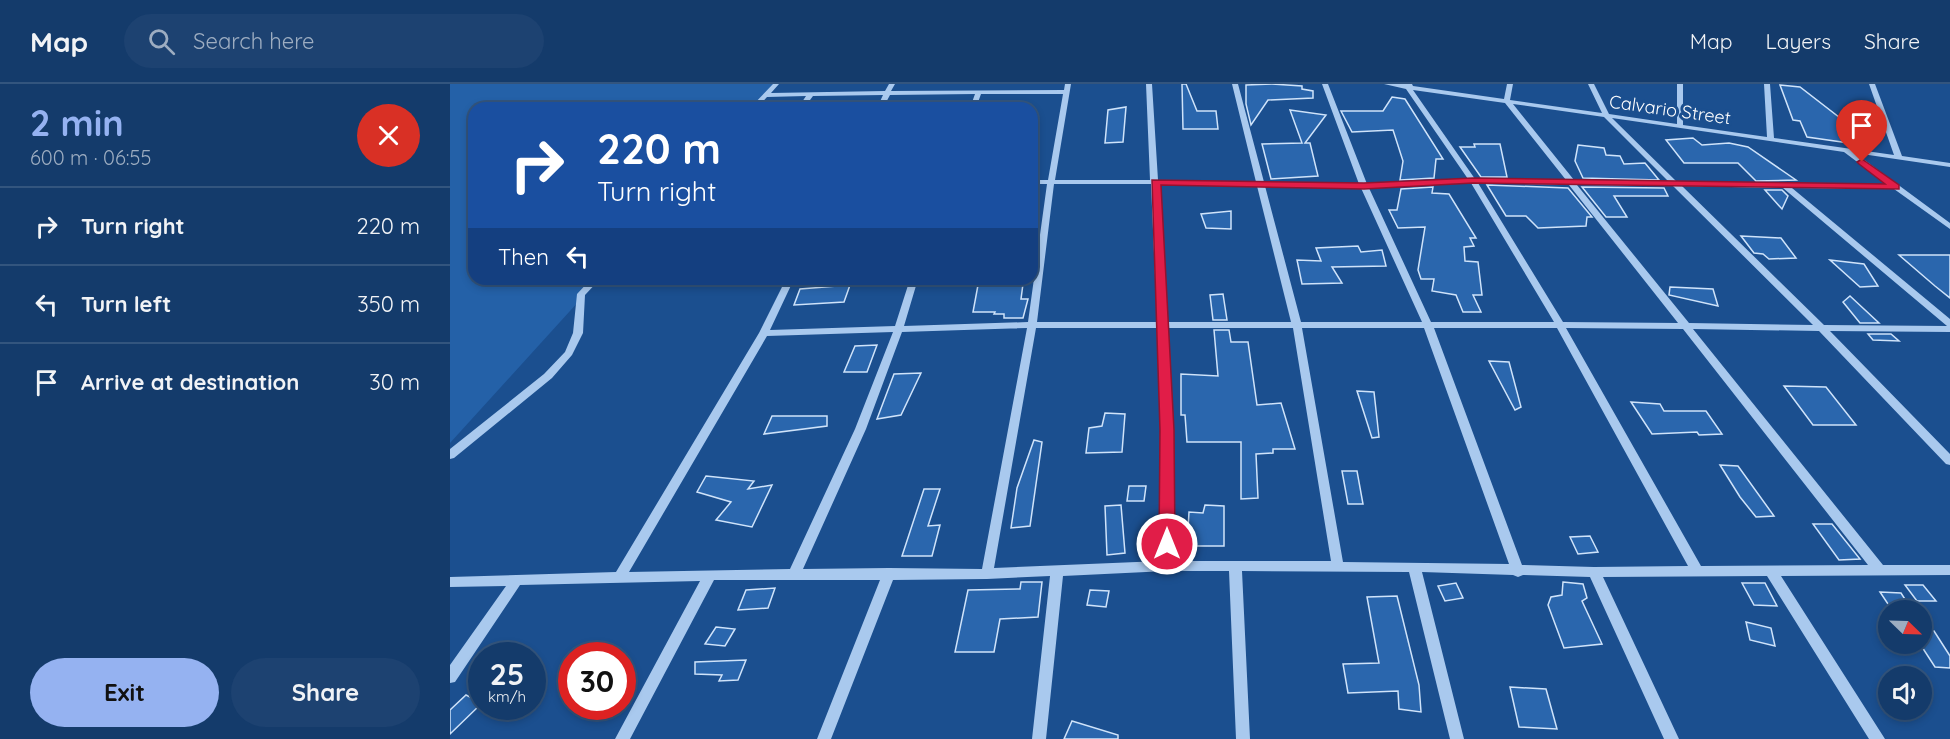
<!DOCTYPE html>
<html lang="en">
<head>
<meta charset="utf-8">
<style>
  :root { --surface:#143b6b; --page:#1d4271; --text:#f1f3f6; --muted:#9dadc1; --line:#33557e; --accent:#95b2f1 }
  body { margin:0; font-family:Quicksand,sans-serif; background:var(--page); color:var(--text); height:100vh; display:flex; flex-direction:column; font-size:22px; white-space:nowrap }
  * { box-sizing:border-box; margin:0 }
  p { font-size:20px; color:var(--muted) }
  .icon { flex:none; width:33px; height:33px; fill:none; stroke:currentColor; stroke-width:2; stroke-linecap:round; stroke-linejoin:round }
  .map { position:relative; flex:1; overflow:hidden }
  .side { display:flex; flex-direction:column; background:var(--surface); width:450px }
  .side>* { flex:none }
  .top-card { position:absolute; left:18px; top:18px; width:570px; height:183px; border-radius:18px; box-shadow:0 3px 9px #0003,0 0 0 2px var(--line); background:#1a4fa0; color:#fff; overflow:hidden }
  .needle { width:39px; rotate:113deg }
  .fabs { position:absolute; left:1428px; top:516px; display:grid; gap:12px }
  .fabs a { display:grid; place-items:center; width:54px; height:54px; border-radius:50%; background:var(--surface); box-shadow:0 3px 9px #0003,0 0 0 2px var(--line); font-size:30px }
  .speed { position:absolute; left:18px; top:558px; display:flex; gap:12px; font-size:30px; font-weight:700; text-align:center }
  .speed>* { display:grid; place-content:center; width:78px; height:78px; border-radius:50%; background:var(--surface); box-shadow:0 3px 9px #0003,0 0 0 2px var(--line); line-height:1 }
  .speed small { font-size:15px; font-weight:400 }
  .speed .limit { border:9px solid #d22; background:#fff; color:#111 }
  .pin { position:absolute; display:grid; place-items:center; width:51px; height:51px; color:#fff; margin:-62px -26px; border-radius:50% 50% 50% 0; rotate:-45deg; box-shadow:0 0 6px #0007 }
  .pin .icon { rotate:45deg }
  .me { position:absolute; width:66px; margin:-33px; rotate:0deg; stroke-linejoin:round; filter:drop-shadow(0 0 4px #0008) }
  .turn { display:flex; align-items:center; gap:21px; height:126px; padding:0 30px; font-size:27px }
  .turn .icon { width:78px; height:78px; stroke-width:2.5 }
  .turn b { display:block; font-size:42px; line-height:51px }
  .then { display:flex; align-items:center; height:57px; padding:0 30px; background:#0003; gap:12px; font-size:22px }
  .round { display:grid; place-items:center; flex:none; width:63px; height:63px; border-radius:32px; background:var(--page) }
  .summary { display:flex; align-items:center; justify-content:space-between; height:102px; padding:0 30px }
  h1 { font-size:36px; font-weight:700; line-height:45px; color:var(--accent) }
  .button { display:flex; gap:12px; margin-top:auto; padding:12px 30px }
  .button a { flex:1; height:69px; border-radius:36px; background:var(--accent); color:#111; font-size:24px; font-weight:700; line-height:69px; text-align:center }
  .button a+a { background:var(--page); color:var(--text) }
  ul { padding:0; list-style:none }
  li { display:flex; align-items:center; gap:18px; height:78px; padding:0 30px; border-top:2px solid var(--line) }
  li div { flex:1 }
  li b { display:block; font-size:22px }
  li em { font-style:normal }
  header { display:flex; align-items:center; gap:36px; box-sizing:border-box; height:84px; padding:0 30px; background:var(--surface); border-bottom:2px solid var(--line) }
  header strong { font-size:28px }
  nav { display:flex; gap:33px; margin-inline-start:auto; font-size:21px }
  .search { width:420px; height:54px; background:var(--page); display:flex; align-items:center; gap:15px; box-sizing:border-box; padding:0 21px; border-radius:33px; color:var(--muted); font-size:22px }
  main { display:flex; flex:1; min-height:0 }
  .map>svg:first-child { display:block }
  .green { fill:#2461a8 }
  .building { fill:#2a66ad; stroke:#cfe3fa; stroke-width:1.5 }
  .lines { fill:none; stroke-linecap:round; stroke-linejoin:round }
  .minor { fill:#a9c9ee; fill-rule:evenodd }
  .route { fill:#e11d48; stroke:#92132f; stroke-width:1.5 }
  .labels { text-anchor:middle; stroke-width:6; stroke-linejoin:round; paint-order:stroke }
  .far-street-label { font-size:18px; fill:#fff; stroke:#1b4f8f }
</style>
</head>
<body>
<header>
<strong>Map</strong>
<div class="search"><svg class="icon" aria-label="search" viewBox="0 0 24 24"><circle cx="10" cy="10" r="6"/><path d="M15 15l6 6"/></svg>Search here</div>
<nav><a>Map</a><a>Layers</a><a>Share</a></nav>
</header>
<main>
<section class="side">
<div class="summary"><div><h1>2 min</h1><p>600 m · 06:55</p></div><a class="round" style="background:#d93025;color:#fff"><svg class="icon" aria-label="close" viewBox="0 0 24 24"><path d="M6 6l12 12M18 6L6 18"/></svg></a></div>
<ul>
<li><svg class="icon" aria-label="right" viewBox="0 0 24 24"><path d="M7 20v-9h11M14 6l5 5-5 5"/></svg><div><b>Turn right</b></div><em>220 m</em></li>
<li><svg class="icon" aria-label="left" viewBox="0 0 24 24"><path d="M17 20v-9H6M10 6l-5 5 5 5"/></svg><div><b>Turn left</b></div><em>350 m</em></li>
<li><svg class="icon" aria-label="arrive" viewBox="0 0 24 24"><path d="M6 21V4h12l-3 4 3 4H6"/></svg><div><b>Arrive at destination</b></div><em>30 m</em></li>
</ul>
<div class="button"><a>Exit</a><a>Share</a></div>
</section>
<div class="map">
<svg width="1500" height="655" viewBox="0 0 1500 655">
  <rect width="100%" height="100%" fill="#1b4f8f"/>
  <path class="green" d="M0,0H327L305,24H24V195H149L0,359Z"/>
  <g class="building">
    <path d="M732,0H736L747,27H766L768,45H733Z"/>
    <path d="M822,0L852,2V5L863,7V14L818,16L801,41L796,20V1Z"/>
    <path d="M1330,1L1350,3L1403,44L1413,61L1357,53L1350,37L1343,36Z"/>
    <path d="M942,13L955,15L993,75H986L984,94L950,96L953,77L943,46L902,48L891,27H933Z"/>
    <path d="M676,23L673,58L655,59L658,26Z"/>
    <path d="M840,26L876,31L855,59H860L868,92L821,95L812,60L852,59Z"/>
    <path d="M1243,54L1252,61L1279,59L1298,63L1346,96L1306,97L1288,79H1234L1216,56Z"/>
    <path d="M1024,60H1050L1057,93H1031L1010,63H1025Z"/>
    <path d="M1128,61L1154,64L1156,71L1170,72L1174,80L1195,79L1209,96L1133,94L1125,77Z"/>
    <path d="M1037,101L1118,104L1142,133H1137L1136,142L1088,144L1076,132H1056Z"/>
    <path d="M983,103L982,109L999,110L1026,154H1020L1024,162L1014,163L1015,177L1028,178L1032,211H1023L1031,228H1013L1006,211L982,207L984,195H971L968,186L975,143L948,144L939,126H947L951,105Z"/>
    <path d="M1132,103L1214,104L1218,112H1164L1177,133H1156Z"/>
    <path d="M1315,106H1332L1338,112L1332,125Z"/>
    <path d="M781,127V145L756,144L751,130Z"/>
    <path d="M1291,152L1331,154L1346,174L1319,175L1313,170L1304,169Z"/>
    <path d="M908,162L911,168L932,166L936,182L882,183L892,199L852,200L847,176L871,177L866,164Z"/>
    <path d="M1449,171H1500V214L1485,202Z"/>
    <path d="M1380,176L1414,180L1428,202L1410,203Z"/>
    <path d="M573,200L571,215H578L573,234H554V230H544L545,228H523L528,201Z"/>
    <path d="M400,201L394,218L344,221L350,205Z"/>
    <path d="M1220,203L1263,205L1268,222L1219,211Z"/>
    <path d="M773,210L777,236H763L760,211Z"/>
    <path d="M1400,212L1429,239H1410L1393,218Z"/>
    <path d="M764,246H779L781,258H798L807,321L831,319L845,365H823V369L806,370L808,414L791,415V358H737L735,331H731V290L768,292Z"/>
    <path d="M1418,250H1441L1449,257L1423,256Z"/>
    <path d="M427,261L417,288H394L405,262Z"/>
    <path d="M1039,277L1059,278L1071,323L1065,326Z"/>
    <path d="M471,289L451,331L427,335L444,290Z"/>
    <path d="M1334,302L1376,303L1406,341H1363Z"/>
    <path d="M907,307L924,308L929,353L922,354Z"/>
    <path d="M1181,318L1210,320L1214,327H1256L1272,350L1249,351L1247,348L1202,350Z"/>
    <path d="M655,329L675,330L672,368L636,369L639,344L652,342Z"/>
    <path d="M322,332H377V342L314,350Z"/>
    <path d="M584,356L592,358L580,442L561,444L567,404Z"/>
    <path d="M1270,381L1288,382L1324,432L1306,433L1290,413Z"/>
    <path d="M892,387H907L913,420H898Z"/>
    <path d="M256,392L304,397L298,405L322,401L302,443L266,436L281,418L247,408Z"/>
    <path d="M679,402H696L694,417H677Z"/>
    <path d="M474,405H490L478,442L490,441L482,472H452Z"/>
    <path d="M671,421L675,469L657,471L655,422Z"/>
    <path d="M755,421L774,422V462H737L739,428L753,429Z"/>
    <path d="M1363,440H1382L1410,475L1389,476Z"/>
    <path d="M1140,452L1148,468L1128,470L1120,453Z"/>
    <path d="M571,498H592L588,533L550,535L544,568H505L518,506L570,505Z"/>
    <path d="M1113,498L1133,500L1137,514L1132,517L1152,560L1114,564L1098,521L1101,513L1112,511Z"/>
    <path d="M1006,499L1013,514L995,517L988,502Z"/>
    <path d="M1292,499H1315L1327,522L1304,521Z"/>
    <path d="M1455,501H1473L1486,517H1467Z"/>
    <path d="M325,504L318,524L288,526L296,506Z"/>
    <path d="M640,506L659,507L656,523L637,521Z"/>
    <path d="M1430,508L1451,509L1462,526H1442Z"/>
    <path d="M947,512L969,601L971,628L949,625L948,607L898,609L893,580L929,579L917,513Z"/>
    <path d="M1296,538L1321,544L1325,562L1300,556Z"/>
    <path d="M266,543L285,545L275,562L255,560Z"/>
    <path d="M1472,546L1484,547L1500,572V584L1485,583L1472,563Z"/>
    <path d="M296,576L288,596L269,597L272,591L245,590V578Z"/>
    <path d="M1060,603L1096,605L1107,645L1069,643Z"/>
    <path d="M16,611L32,619L0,650V626Z"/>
    <path d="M622,637L668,651V655H614Z"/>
  </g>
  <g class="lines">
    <g class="minor">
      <path d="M323,0H329L321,9L435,7L439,0H445L441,7L614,6L615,0H621L605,96H700L696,0H702L708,96L806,98L782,0H788L814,98L909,100L872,0H878L917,100L1018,95L956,5L934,0H962L963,2L1054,15L1057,0H1063L1060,16L1152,29L1138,0H1144L1159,30L1227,40V0H1233V41L1317,53L1314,0H1320L1324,54L1444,71L1419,0H1425L1452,72L1500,79V83L1405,69L1500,139V145L1444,105L1342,104L1500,235V248L1380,247L1500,370V381L1496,380L1369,247L1243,245L1433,481H1500V491L1331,492L1435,655H1419L1317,492L1153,493L1229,655H1214L1140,493L1073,491L1068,493L1063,491L972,488L1014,655H1000L959,488L792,487L800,655H786L779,487H717L613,492L596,655H582L600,492L537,495L443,496L381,655H367L430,496H264L180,655H165L250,497L70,501L5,598L0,599V581L56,502L0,503V493L166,488L309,249L336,195H344L320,246L445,242L460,195H468L454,242L578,238L597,100H582V96H598L613,10H531L526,24H520L525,10L440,11L433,24H427L433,11L363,12L354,24H348L356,12L317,13L307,24H300ZM963,6L1055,19L1116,96L1025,95ZM1063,20L1154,33L1219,98L1124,96ZM1162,34L1394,68L1438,101L1337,99L1333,98L1330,99L1227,98ZM1021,99L1104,238H981L919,104ZM1028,99L1119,101L1228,239L1113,238ZM604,100H701L707,238H587ZM708,100L807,102L841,238H716ZM1127,101L1223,102L1363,241L1239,239ZM815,102L911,104L972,238H851ZM1232,102L1333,104L1497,242L1374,241ZM577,244L532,485L439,484L353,485L416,345L452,248ZM586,244H707L712,346L711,477L544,484ZM716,244H843L881,477H723L722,346ZM852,244H974L1059,480L893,478ZM984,244H1107L1238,482L1144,483L1072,481ZM1116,244L1233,245L1418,481L1251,482ZM443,248L405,345L340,485L179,488L317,252Z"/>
      <path d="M141,195H150L135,211L133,249L122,271L102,294L4,374L0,375V365L94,290L115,268L123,249L127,210Z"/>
    </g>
  </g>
  <path class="route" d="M1412,75L1449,101V105L1023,99L914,105L711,101L724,346L725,460L723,464L717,466L711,464L709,460L710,346L702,96L914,99L1023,94L1435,100L1409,80L1407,78Z"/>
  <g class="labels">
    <g class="far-street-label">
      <text transform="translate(1220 26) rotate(8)" y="6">Calvario Street</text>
    </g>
  </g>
</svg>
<div class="fabs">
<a><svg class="needle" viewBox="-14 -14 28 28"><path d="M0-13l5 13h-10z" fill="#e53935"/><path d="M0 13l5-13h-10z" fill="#9dadc1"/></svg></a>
<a><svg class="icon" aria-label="sound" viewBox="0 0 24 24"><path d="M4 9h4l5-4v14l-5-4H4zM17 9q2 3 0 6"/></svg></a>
</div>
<div class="speed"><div>25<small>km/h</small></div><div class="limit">30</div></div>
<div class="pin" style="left:1412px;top:78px;background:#d93025"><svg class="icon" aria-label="arrive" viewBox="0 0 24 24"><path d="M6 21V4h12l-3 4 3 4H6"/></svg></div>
<svg class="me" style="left:717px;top:460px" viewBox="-20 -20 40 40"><circle r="17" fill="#e11d48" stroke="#fff" stroke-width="3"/><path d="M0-11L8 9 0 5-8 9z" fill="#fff"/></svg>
<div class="top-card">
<div class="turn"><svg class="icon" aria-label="right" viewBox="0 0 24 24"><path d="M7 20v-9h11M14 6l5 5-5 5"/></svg><div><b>220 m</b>Turn right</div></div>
<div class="then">Then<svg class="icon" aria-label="left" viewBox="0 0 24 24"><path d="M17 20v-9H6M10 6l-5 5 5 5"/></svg></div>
</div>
</div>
</main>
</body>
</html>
